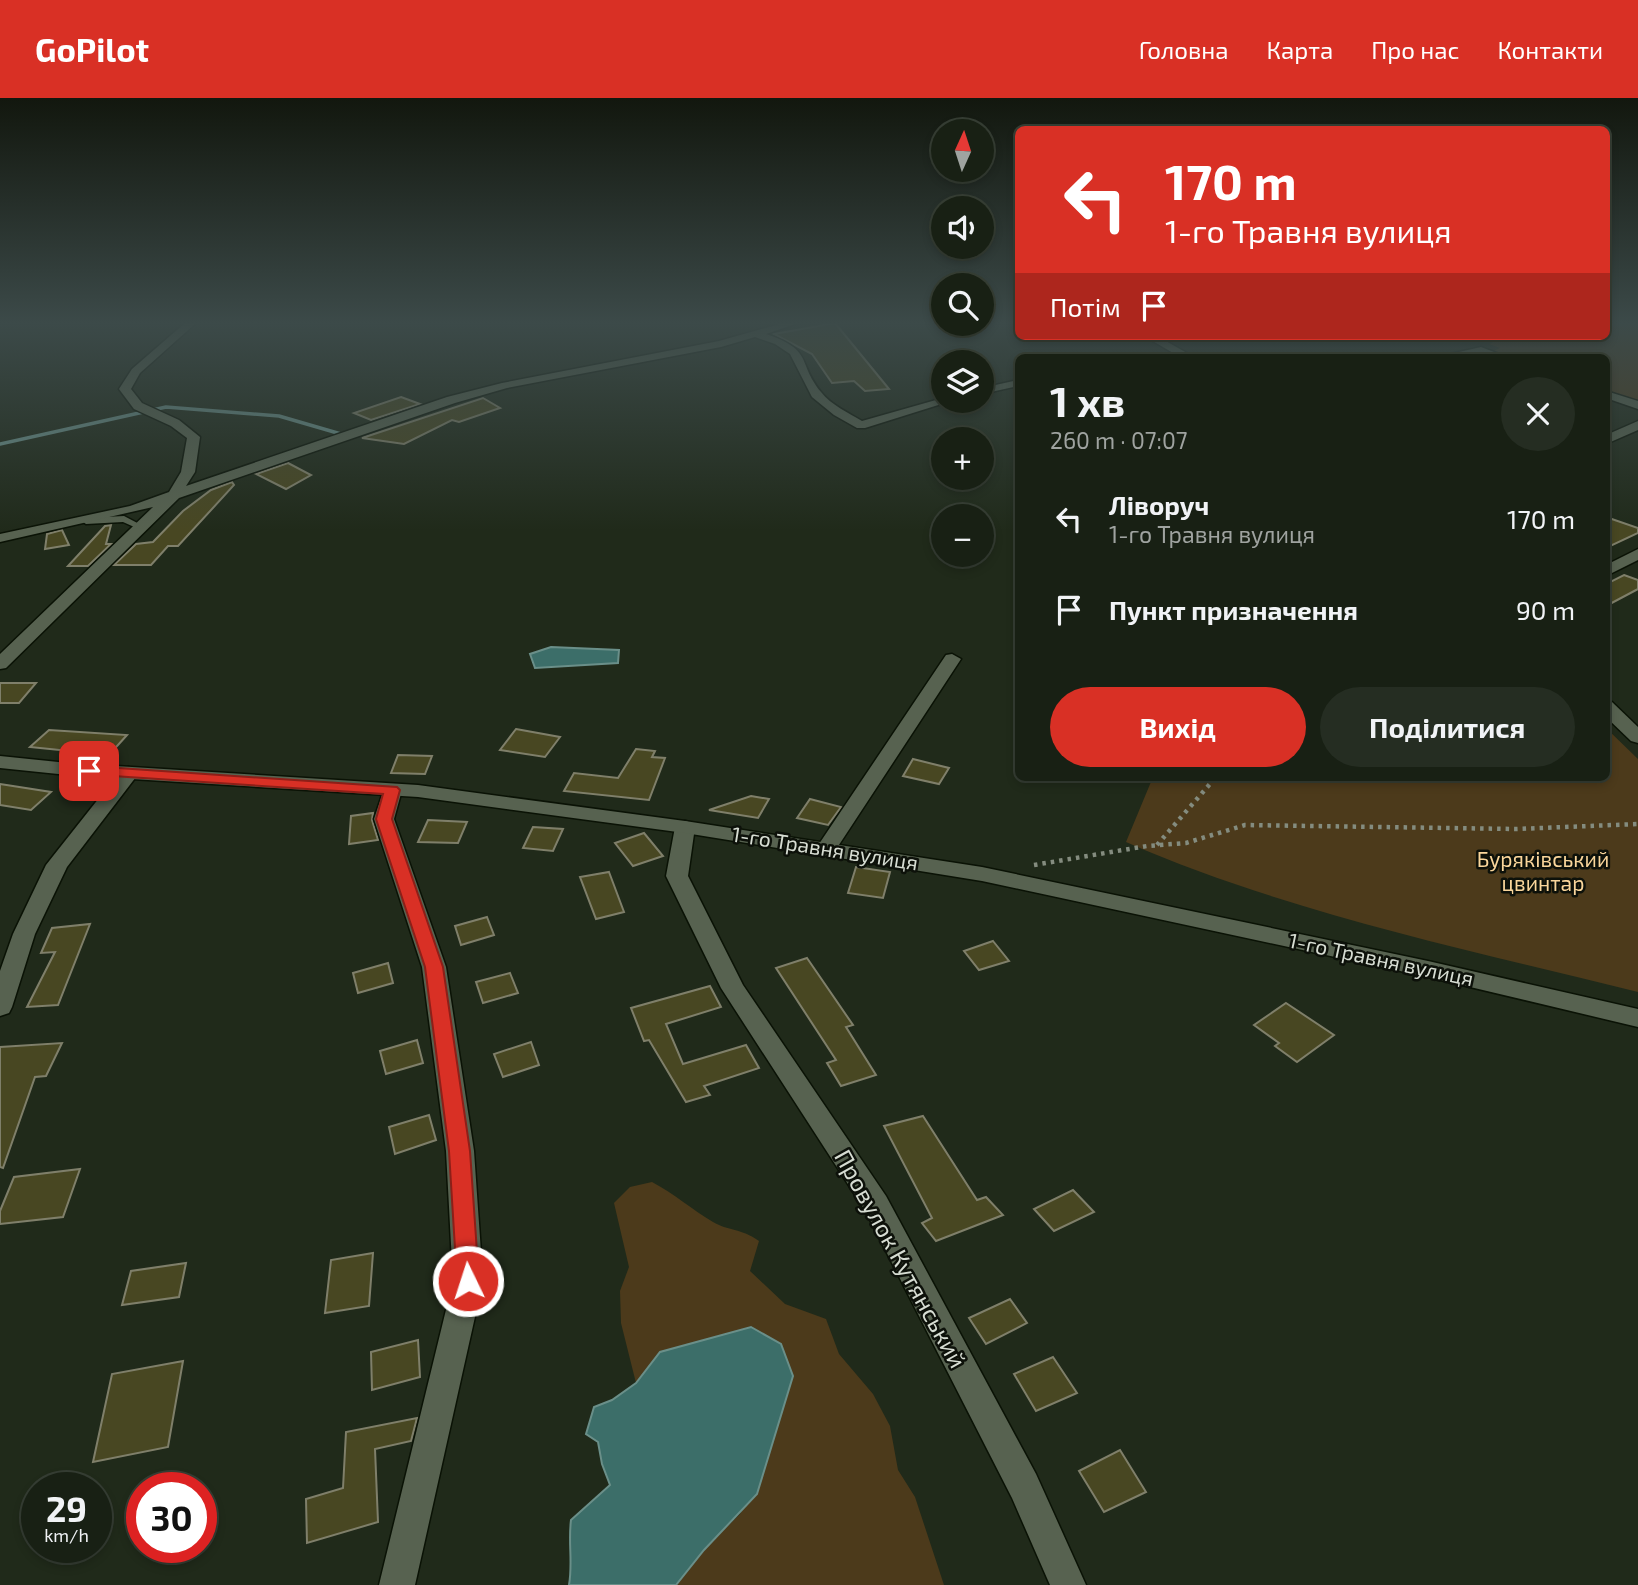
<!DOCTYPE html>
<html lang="uk">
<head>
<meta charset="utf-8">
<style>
  :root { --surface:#182014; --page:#252d22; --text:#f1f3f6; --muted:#9fa3a0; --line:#363e34; --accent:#d93025 }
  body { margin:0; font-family:"Exo 2",sans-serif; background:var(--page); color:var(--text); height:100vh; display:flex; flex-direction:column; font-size:26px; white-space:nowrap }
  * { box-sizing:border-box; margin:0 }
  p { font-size:23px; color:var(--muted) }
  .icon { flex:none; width:38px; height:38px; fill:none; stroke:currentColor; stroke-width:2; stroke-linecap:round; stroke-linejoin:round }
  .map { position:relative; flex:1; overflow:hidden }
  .panel { position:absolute; left:1015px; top:256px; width:595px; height:427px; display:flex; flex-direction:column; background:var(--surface); border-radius:10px; box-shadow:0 4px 10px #0003,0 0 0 2px var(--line) }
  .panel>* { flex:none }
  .hud { position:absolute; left:1015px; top:28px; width:595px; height:214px; border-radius:10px; box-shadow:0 4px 10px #0003,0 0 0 2px var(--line); background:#d93025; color:#fff; overflow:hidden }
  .needle { width:46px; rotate:3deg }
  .tools { position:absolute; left:931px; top:21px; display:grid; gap:14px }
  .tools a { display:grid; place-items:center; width:63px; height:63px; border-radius:50%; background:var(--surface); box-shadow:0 4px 10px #0003,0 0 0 2px var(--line); font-size:35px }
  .speed { position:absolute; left:21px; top:1374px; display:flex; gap:14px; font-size:35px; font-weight:700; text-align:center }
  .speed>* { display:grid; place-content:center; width:91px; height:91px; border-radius:50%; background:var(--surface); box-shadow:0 4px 10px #0003,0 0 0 2px var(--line); line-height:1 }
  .speed small { font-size:18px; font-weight:400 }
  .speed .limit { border:10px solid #d22; background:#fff; color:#111 }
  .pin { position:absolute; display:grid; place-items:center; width:60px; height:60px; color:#fff; margin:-30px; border-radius:14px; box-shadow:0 4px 10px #0006 }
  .me { position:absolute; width:77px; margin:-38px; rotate:356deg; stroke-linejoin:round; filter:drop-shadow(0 0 5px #0008) }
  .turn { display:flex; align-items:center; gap:24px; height:147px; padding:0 35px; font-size:32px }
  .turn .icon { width:91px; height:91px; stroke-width:2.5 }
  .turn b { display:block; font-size:49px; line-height:60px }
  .then { display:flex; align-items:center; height:66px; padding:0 35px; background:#0003; gap:14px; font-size:26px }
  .round { display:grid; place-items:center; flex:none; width:74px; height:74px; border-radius:37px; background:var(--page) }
  .summary { display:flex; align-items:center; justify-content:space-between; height:119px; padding:0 35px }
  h1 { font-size:42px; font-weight:700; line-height:52px }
  .button { display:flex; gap:14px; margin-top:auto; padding:14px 35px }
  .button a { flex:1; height:80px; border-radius:42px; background:var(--accent); color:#fff; font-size:28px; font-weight:700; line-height:80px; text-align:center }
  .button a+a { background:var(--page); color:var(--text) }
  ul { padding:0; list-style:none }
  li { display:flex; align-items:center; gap:21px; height:91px; padding:0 35px }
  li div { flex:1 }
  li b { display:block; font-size:26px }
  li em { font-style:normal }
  header { display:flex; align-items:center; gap:42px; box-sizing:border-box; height:98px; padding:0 35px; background:var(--accent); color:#fff }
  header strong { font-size:33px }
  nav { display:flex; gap:38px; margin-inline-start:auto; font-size:24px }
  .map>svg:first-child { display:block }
  .green { fill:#4c3a1b }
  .water { fill:#3c6e69; stroke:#6a8f89; stroke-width:2 }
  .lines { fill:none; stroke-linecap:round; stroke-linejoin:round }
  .stream { stroke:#6a8f89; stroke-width:3.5 }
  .building { fill:#484722; stroke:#7f7f6a; stroke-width:2 }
  .service-casing { stroke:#0a1205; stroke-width:3 }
  .minor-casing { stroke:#0a1205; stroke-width:3 }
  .tertiary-casing { stroke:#0a1205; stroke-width:3 }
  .path { stroke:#848c7f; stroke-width:4.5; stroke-dasharray:3.5 5; stroke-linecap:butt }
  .service { fill:#576250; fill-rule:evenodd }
  .minor { fill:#576250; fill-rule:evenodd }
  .tertiary { fill:#576250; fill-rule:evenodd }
  .route { fill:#d93025; stroke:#8d1f18; stroke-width:2 }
  .labels { text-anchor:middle; stroke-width:5; stroke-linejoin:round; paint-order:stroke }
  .street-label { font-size:21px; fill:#d7ddd3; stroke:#0d110a }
  .park-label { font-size:21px; fill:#fad69b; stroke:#0d110a }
  .near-street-label { font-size:24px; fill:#d7ddd3; stroke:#0d110a }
</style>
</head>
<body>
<header>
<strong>GoPilot</strong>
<nav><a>Головна</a><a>Карта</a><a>Про нас</a><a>Контакти</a></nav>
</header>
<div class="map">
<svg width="1638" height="1487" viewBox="0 0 1638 1487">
  <rect width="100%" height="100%" fill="#202a1a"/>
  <g class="green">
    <path d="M1607,225H1638V305L1607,294L1606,259H1506L1491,254L1500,250L1489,246L1506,238H1606Z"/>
    <path d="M1607,631L1638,661V894C1466,851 1289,815 1126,744L1153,679H1606Z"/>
    <path d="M652,1084C675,1096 691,1111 713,1124C728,1133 741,1130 759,1143L750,1173L785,1206L826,1221L839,1256L873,1296L890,1328L898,1372L915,1399L944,1487H676L704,1451L740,1416L769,1355L781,1319L751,1229L660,1254L636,1285L621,1225L620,1193L629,1169L614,1105L630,1089Z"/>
  </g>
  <g class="water">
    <path d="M551,549L619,552L618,565L535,570L530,556Z"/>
    <path d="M751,1229L781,1246L793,1278L757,1396L704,1452L676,1487H569C573,1464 568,1445 571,1422L610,1387L602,1366L598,1344L586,1336L594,1309L612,1302L636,1285L660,1254Z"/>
  </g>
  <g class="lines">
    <g class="stream">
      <path d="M736,239L785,225"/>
      <path d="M0,346L166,309L279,318L341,336L347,334"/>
    </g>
  </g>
  <g class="building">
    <path d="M835,225L889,291L865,293L854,283L832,285L812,256L774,236Z"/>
    <path d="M401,299L420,306L371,322L354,315Z"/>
    <path d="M483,300L500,310L459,324L452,322L404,346L362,340Z"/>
    <path d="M288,365L311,377L286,391L256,376Z"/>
    <path d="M232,384L234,387L178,448H168L151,467H114L136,446L153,444L183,413L211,392Z"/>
    <path d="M1606,419L1638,430V435L1606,450Z"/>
    <path d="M111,427L106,446H111L88,468H68L105,428Z"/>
    <path d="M62,432L69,447L45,451L47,436Z"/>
    <path d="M1624,477L1638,482V491L1606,508V486Z"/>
    <path d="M0,585H36L19,605H0Z"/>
    <path d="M516,631L560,639L545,659L500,652Z"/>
    <path d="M49,632L127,637L109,657L30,649Z"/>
    <path d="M636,651L655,653L652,659L665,660L649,702L564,693L574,675L618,680Z"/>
    <path d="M398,657L432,658L425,676L391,675Z"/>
    <path d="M913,661L949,670L939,686L903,678Z"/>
    <path d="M0,686L51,694L31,712L0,707Z"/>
    <path d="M751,698L769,701L758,720L709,712Z"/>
    <path d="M810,701L841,709L828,727L797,720Z"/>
    <path d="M373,715L372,722L378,742L349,746L351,718Z"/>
    <path d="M428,722L467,724L458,745L418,744Z"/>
    <path d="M533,729L563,731L553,753L523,750Z"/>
    <path d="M644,735L663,758L633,768L615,745Z"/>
    <path d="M856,769L890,774L883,800L848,795Z"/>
    <path d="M609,774L624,814L596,821L580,779Z"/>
    <path d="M487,819L494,837L461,847L455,828Z"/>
    <path d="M90,826L58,907L27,909L55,854L41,855L52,830Z"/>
    <path d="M993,843L1009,863L979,872L964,853Z"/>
    <path d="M807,860L853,927L846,929L876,977L841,988L827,965L836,962L776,870Z"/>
    <path d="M388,865L393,885L358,895L353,875Z"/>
    <path d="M510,875L518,895L483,905L476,884Z"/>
    <path d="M710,888L721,909L666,926L683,966L746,947L759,970L704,988L710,997L686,1004L649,942L644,943L631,910Z"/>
    <path d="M1286,905L1334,937L1297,964L1275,948L1279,945L1254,927Z"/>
    <path d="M417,942L423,965L386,976L380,953Z"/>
    <path d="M531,944L539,967L503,979L494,956Z"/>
    <path d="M62,945L46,978L35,979L3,1070L0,1069V949Z"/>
    <path d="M429,1017L436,1042L395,1056L389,1029Z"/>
    <path d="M923,1018L977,1102L986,1099L1003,1117L936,1143L922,1125L932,1120L884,1028Z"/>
    <path d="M80,1071L63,1119L0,1126V1113L14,1079Z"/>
    <path d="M1073,1092L1094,1114L1054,1133L1034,1111Z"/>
    <path d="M373,1155L369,1208L325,1215L331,1162Z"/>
    <path d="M186,1165L179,1199L122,1207L131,1173Z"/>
    <path d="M1010,1201L1027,1225L986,1246L969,1220Z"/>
    <path d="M418,1242L420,1279L372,1292L371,1254Z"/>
    <path d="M1053,1259L1077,1295L1036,1313L1014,1276Z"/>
    <path d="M183,1263L168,1349L93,1364L112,1276Z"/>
    <path d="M417,1320L411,1343L375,1351L378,1424L307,1445L306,1401L343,1390L346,1334Z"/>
    <path d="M1120,1352L1146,1394L1104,1414L1079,1373Z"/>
  </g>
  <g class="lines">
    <defs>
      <path id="service" d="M124,418L145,429L141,432L123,424L86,426L82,423L86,420Z"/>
      <g id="minor">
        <path d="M185,225H196L140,275L131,291L142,305L179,322L200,339L195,374L186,388L447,299L502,285L719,243L783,225H798L766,236C815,253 796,263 821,294C831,307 849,315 862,323L943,300V303H951L865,330H857L834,317L812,299L790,256L775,246L755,239L721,249L507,290L455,305L179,400L6,570L0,571V556L153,409L0,444V436L130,408L169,394L181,374L187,340L171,328L134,311L119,291L132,271Z"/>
        <path d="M1144,238H1157L1194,259H1180Z"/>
        <path d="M1481,249L1507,259H1490L1480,255L1437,259Z"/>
        <path d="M1018,282V288L982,296V290Z"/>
        <path d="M1606,293L1638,303V311L1606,300Z"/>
        <path d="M1638,323V332L1606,346V337Z"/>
        <path d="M1638,451V462L1606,478V467Z"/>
        <path d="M952,556L961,561L833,756H819L815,751L819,746L946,557Z"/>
        <path d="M1606,603L1612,604L1638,629V645L1631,643L1606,619Z"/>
        <path d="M129,669L139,675L67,769L35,836L12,909L9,915L0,918V873L13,836L46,767L122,671Z"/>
        <path d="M392,686L399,688L402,692L394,721L446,869L474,1053L483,1183L415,1487H379L453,1183L446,1053L422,869L374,721L385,688Z"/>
        <path d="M685,723L692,725L695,729L688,778L743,887L886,1098L1036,1376L1086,1487H1050L1012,1400L866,1114L721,890L666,778L675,729L678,725Z"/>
      </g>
      <path id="tertiary" d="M0,658L68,665L418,687L685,723L982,769L1428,863L1638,911V929L1428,879L982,783L685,735L418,699L68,677L0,670Z"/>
    </defs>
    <use href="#service" class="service-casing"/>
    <use href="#minor" class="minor-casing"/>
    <use href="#tertiary" class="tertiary-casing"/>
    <g class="path">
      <path d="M1157,747L1216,679"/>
      <path d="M1034,767L1147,748L1186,745L1245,727L1516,731L1638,726"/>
    </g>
    <use href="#service" class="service"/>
    <use href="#minor" class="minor"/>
    <use href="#tertiary" class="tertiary"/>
  </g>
  <linearGradient id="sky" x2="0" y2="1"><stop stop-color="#12170e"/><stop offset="0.52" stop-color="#3c4a49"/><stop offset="1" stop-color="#3c4a49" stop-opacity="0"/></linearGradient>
  <rect width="1638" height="433" fill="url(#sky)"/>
  <path class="route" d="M89,668L397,689L400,692L392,721L443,869L470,1053L479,1183L476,1190L468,1193L460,1190L457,1183L449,1053L425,869L376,721L383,696L83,676L81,673L83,670Z"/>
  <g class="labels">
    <g class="street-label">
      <text transform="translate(825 751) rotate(9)" y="7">1-го Травня вулиця</text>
      <text transform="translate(1381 862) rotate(12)" y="7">1-го Травня вулиця</text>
    </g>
    <g class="park-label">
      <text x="1543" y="769">Буряківський<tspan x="1543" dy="24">цвинтар</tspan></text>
    </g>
    <g class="near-street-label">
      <text transform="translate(900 1161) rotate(61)" y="8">Провулок Кутянський</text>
    </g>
  </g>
</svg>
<div class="tools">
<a><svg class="needle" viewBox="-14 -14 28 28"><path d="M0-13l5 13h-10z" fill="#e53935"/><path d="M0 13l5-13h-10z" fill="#9fa3a0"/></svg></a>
<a><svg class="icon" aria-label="sound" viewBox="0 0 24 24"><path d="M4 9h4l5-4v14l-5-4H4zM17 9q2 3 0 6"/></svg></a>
<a><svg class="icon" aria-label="search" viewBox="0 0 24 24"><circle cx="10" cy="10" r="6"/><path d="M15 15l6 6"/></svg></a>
<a><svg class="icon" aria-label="layers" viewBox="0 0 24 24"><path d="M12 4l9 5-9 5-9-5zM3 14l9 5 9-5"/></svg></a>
<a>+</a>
<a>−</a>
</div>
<div class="speed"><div>29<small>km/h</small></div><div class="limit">30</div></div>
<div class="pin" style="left:89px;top:673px;background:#d93025"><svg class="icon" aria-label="arrive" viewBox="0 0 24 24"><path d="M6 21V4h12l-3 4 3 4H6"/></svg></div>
<svg class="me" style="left:468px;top:1183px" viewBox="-20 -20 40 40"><circle r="17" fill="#d93025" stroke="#fff" stroke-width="3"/><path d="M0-11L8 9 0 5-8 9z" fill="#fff"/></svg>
<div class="hud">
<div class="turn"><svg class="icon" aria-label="left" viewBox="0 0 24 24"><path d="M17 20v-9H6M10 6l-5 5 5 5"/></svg><div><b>170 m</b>1-го Травня вулиця</div></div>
<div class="then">Потім<svg class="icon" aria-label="arrive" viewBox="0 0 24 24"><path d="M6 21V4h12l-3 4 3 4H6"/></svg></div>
</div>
<section class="panel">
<div class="summary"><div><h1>1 хв</h1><p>260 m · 07:07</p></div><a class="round"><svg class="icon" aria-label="close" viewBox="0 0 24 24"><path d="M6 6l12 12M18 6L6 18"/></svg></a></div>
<ul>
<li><svg class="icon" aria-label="left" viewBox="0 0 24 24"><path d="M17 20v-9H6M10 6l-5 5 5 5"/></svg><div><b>Ліворуч</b><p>1-го Травня вулиця</p></div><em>170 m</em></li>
<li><svg class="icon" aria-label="arrive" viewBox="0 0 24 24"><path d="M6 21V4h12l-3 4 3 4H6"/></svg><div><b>Пункт призначення</b></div><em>90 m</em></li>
</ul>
<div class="button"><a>Вихід</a><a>Поділитися</a></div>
</section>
</div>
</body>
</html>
